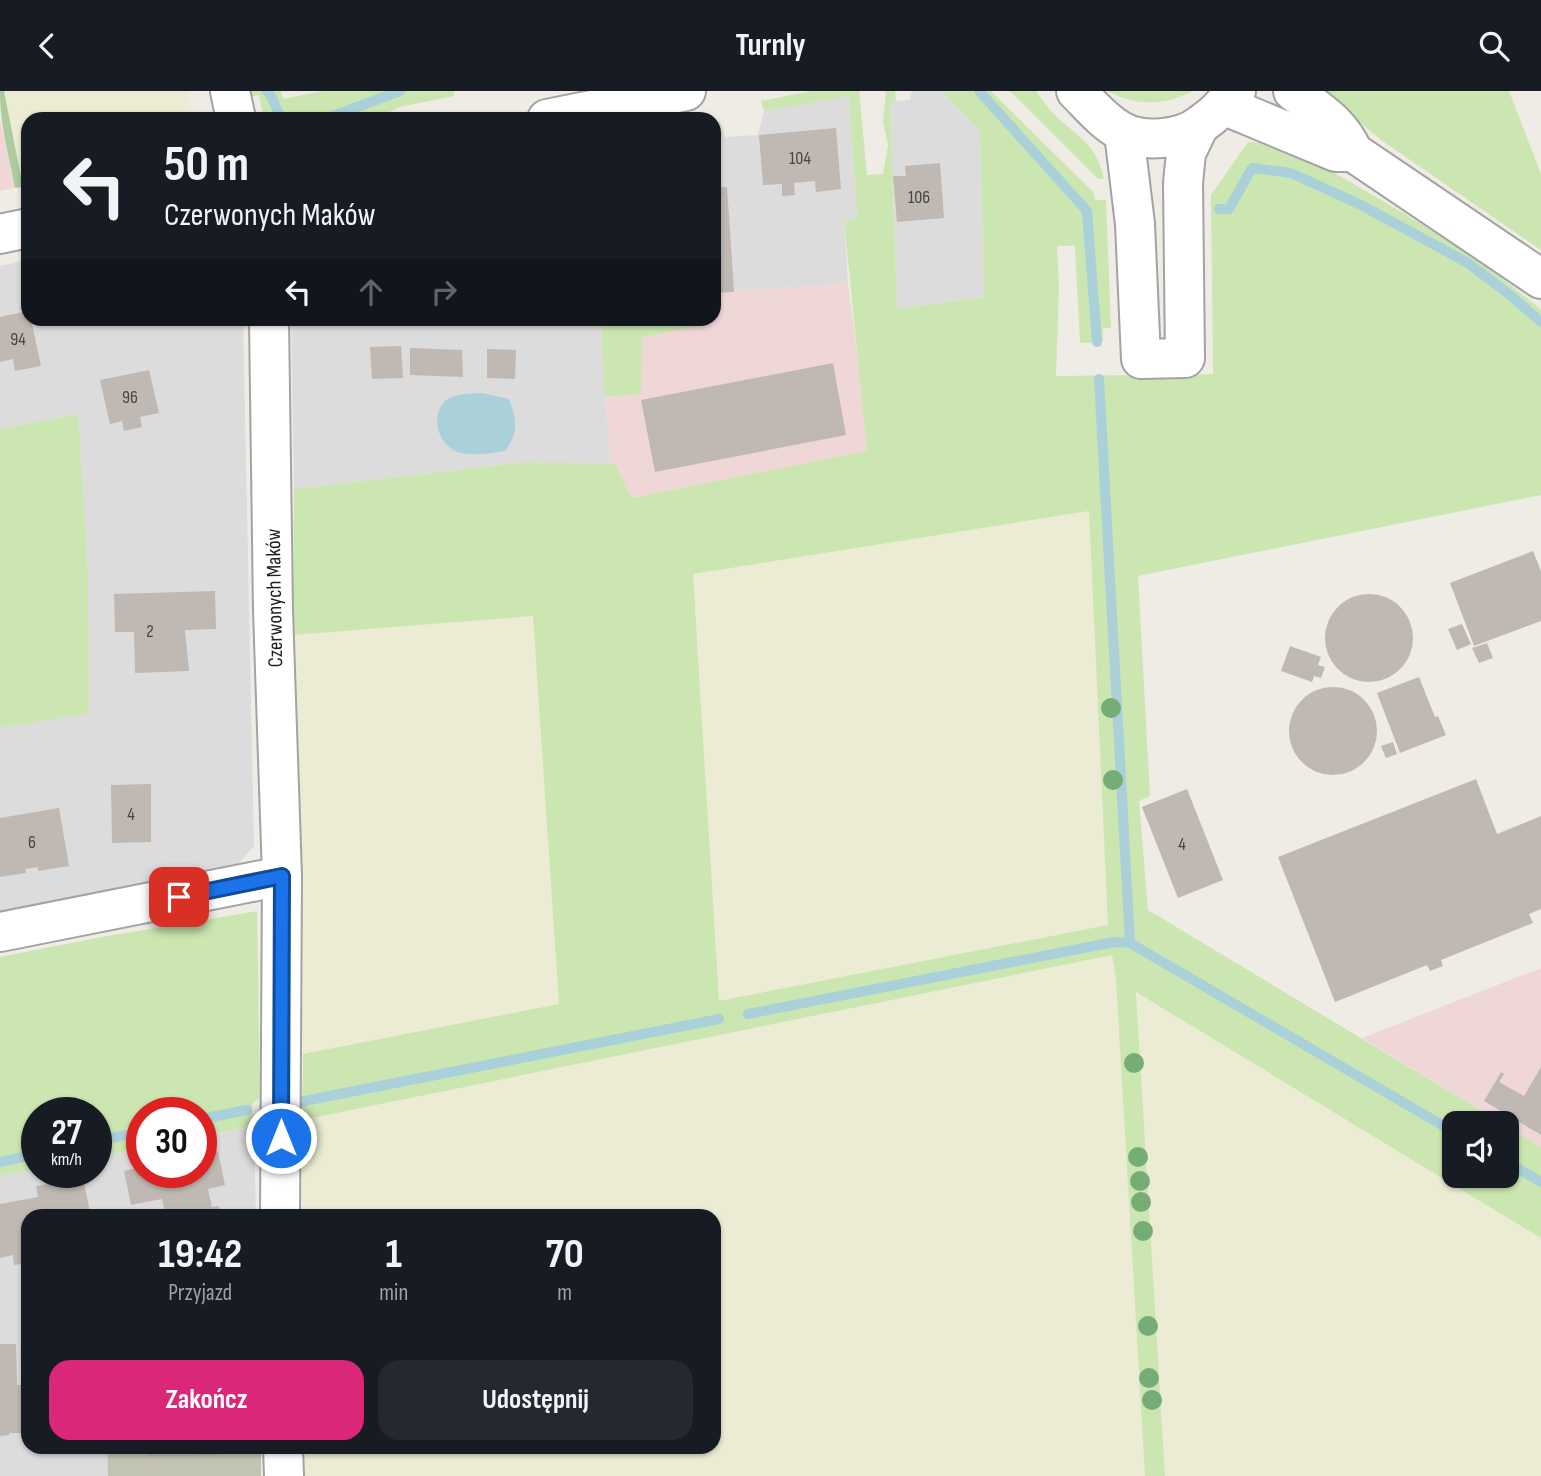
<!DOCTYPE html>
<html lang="pl">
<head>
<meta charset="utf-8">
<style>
  :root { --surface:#171b24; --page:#242831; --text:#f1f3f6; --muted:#9ea1a6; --accent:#db2777 }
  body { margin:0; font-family:"Sofia Sans Condensed",sans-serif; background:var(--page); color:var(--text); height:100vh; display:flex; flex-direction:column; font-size:26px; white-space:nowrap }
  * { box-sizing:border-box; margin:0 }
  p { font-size:23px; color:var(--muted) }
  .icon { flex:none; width:38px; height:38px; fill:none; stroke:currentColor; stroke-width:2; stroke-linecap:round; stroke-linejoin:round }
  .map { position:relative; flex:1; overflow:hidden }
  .details { position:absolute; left:21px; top:1118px; width:700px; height:245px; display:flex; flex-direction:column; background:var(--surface); border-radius:21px; box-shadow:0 2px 5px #0004 }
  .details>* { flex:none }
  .hud { position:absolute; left:21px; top:21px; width:700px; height:214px; border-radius:21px; box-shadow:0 2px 5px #0004; background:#171b24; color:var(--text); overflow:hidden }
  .controls { position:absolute; left:1442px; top:1020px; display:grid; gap:14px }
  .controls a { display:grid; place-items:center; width:77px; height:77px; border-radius:14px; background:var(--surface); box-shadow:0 2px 5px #0004; font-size:35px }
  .speed { position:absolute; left:21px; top:1006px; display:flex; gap:14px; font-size:35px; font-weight:700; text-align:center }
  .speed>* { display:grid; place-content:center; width:91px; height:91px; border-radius:50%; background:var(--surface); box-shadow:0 2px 5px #0004; line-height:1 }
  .speed small { font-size:18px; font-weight:400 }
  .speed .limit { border:10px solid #d22; background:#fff; color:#111 }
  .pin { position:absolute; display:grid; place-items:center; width:60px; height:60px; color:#fff; margin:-30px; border-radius:14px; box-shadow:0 4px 10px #0006 }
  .me { position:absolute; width:77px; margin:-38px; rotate:0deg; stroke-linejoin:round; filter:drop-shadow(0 0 5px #0008) }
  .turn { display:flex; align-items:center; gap:24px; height:147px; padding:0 28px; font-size:32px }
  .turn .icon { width:91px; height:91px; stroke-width:2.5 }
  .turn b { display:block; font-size:49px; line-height:60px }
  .lanes { display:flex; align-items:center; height:66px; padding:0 28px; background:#0003; justify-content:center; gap:35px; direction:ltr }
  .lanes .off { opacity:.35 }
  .eta { display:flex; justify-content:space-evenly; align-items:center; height:119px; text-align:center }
  .eta b { font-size:42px; font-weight:700; line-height:49px }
  .button { display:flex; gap:14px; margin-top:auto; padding:14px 28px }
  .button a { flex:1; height:80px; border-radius:21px; background:var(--accent); color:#fff; font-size:28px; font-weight:700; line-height:80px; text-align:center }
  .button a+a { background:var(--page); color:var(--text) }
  header { display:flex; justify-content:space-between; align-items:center; height:91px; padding:0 28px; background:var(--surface); font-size:32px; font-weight:700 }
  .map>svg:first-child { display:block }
  .residential { fill:#dddcdc }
  .commercial { fill:#efd7d7 }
  .construction { fill:#c3c3b2 }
  .farmland { fill:#ebecd3 }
  .grass { fill:#cbe6b0; fill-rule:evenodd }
  .forest { fill:#accc9e }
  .water { fill:#aad0da }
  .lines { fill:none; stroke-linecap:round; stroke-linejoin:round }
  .stream { stroke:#aad0da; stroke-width:10 }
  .building { fill:#bfb8b3 }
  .minor-casing { stroke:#a3a3a3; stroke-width:42 }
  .tertiary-casing { stroke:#a3a3a3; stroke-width:42 }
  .minor { stroke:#fff; stroke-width:38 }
  .tertiary { stroke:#fff; stroke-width:38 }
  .tree { fill:#76ac75 }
  .route-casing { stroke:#114b97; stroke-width:18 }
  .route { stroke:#1a73e8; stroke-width:12 }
  .labels { text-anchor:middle; stroke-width:7; stroke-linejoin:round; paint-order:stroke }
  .number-label { font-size:18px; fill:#474544 }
  .street-label { font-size:21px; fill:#1f1f1f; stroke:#fff }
</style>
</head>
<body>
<header><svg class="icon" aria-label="back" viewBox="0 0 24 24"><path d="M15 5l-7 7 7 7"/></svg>Turnly<svg class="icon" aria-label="search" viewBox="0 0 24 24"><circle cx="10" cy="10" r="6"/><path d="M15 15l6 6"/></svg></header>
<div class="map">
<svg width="1541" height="1385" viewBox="0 0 1541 1385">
  <rect width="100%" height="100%" fill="#efece6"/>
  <g class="residential">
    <path d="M912,0H942L980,40L984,206L897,218L890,10L910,9Z"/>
    <path d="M849,4L857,128L844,130L848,192L714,202V31L720,30L725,46L758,44L764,20Z"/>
    <path d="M28,169V228H243L254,755L228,784L0,826V637L89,621L88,480L77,323L0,338V175Z"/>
    <path d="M291,228H695L605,307L611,374L524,371L294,398Z"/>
    <path d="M254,1035L256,1125H28V1356H107L108,1385H0V1085L37,1077V1082H96V1066L142,1057V1082H201V1045Z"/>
  </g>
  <g class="commercial">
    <path d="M0,28L15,97L0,100Z"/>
    <path d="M848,192L864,316L867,361L630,407L615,374H611L605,306L641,303L642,246L695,236V228H714V202Z"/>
    <path d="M1541,877V1056L1507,1035V1032H1502L1362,947Z"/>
  </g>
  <path class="construction" d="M107,1356H261V1385H108Z"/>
  <g class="farmland">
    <path d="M4,0H187L193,28H28L27,113Z"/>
    <path d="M1089,420L1108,834L719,911L693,483Z"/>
    <path d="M534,524L559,913L303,963L293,544Z"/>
    <path d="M1112,864L1116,889L1145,1385H305V1356H714V1125H303L302,1029Z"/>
    <path d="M1136,900L1541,1147V1385H1165Z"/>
  </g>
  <g class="grass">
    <path d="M247,0H281L283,8L323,0H454V5L399,16L376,28H264L259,4L248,6Z"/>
    <path d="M812,0H859L867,84L883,83L888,54L883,31L886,0H895L896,10L890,11L897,218L984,206L980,40L942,0H991L1094,102L1095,109H1106L1111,237H1103V251L1080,252L1075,155H1057L1059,196L1056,285L1213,283L1211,104L1248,51C1263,51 1275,56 1287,64L1292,57C1376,107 1467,154 1541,219V404L1138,485L1150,705L1139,710L1148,819L1502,1032H1454V1085H1507V1035L1541,1056V1147L1136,901L1165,1385H1145L1116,889L1112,864L302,1029L303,963L559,913L533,525L293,544L294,398L524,371L615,373L631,407L867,360L844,130L857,128L849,5L764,20L761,10ZM1089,420L1108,834L719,910L693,483Z"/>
    <path d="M1010,0H1036C1043,9 1049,19 1057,26C1081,48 1096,53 1104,88H1098Z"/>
    <path d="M1108,0H1192C1166,15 1133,15 1108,0Z"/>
    <path d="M1323,0H1509L1541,83V159L1381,49Z"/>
    <path d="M601,228H695V236L642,246L641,303L605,306Z"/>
    <path d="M78,323L88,480L89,622L0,637V338Z"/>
    <path d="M257,820L260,1006L252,1013L254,1035L201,1045V1022H142V1057L96,1066V1022H37V1077L0,1085V866L96,847Z"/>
  </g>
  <path class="forest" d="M0,0H4L23,96L15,97C9,63 0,37 0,0Z"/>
  <path class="water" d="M482,302L509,308C517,329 519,341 505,360C491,362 476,365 461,362C439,357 429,326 445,310C454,302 471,303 482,302Z"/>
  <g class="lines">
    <g class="stream">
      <path d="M267,0C276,8 274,21 284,28"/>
      <path d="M979,0L1087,120L1097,251"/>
      <path d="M325,28L400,0"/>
      <path d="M1219,118H1229L1252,77L1291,82L1361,114L1468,172L1510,204L1541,231"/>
      <path d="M1099,288L1130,852"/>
      <path d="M748,923L1114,851L1130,852L1454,1041"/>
      <path d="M299,1011L719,928"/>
      <path d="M201,1028L247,1019"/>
      <path d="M96,1050L142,1041"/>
      <path d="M0,1071L37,1063"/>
      <path d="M1507,1071L1541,1091"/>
    </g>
  </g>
  <g class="building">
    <path d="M836,37L841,98L816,101L815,90L794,92L795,104L782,105V93L763,94L759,44Z"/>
    <path d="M940,72L944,127L897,131L893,85H906L905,75Z"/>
    <path d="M727,96L734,201L714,202V97Z"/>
    <path d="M28,220V228H31L41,275L15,280L13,268L0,271V226Z"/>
    <path d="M401,255L403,287L372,288L370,256Z"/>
    <path d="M410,257L462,259L463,286L410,284Z"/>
    <path d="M487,258L516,259L515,288L487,287Z"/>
    <path d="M833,272L846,344L655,381L641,309Z"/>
    <path d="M149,279L159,322L140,326L142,336L124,340L122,330L110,333L100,289Z"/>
    <path d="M1533,460L1541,480V530L1474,555L1450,492Z"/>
    <path d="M215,500L216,538L185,539L189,580L135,582L134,541H115L114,503Z"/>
    <circle cx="1369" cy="547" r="44"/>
    <path d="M1462,533L1471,553L1457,559L1448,538Z"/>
    <path d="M1487,552L1493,567L1479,572L1472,557Z"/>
    <path d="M1290,555L1321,566L1318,574L1325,576L1321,587L1314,585L1312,591L1281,580Z"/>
    <path d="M1419,586L1435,626L1438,625L1446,644L1400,662L1377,602Z"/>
    <circle cx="1333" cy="640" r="44"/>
    <path d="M1393,651L1397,663L1386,667L1381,655Z"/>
    <path d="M1476,688L1497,743L1541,725V818L1529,823L1533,832L1441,869L1443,875L1430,880L1427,874L1335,911L1278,766Z"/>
    <path d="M151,693V751L112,752L111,694Z"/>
    <path d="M1187,698L1223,789L1178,807L1142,716Z"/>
    <path d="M59,717L69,775L38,780V776L25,778L26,782L0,786V727Z"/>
    <path d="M1541,976V1044L1484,1010L1501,981L1504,983L1499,991L1524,1005Z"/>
    <path d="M218,1060L225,1094L208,1098L212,1116L219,1115L221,1125H166L162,1108L131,1114L124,1080L142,1076V1082H201V1063Z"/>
    <path d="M83,1087L90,1121L63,1125H28V1172L14,1174L13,1164L0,1167V1113L38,1106L36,1095Z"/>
    <path d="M0,1253H16L17,1294H28V1342H9V1344L0,1345Z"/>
    <path d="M147,1356H225V1364L147,1366Z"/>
  </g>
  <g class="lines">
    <defs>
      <g id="minor">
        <path d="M230,0L236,28"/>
        <path d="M1293,0C1318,20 1340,31 1353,61"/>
        <path d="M1223,14L1336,61H1353L1541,188"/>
        <path d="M1124,42L1135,133L1141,268L1185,267L1183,92L1186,62L1199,35"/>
        <path d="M269,228L273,520L282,785L280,1125"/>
        <path d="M0,841L282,785"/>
        <path d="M283,1356L284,1385"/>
      </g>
      <g id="tertiary">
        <path d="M1076,0C1090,14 1104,31 1121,40C1142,52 1181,49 1200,34C1213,25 1226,13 1236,0"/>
        <path d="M547,28L686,0"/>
        <path d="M0,143L28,137"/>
      </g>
    </defs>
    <use href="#minor" class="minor-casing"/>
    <use href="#tertiary" class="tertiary-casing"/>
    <use href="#minor" class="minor"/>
    <use href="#tertiary" class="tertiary"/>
  </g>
  <g class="tree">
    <circle cx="1111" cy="617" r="10"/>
    <circle cx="1113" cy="689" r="10"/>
    <circle cx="1134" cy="972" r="10"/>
    <circle cx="1138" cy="1066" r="10"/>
    <circle cx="1140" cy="1090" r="10"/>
    <circle cx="1141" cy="1111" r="10"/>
    <circle cx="1143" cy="1140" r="10"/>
    <circle cx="1148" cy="1235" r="10"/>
    <circle cx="1149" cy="1287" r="10"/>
    <circle cx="1152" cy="1309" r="10"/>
  </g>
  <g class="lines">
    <defs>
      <path id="route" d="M179,806L282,785L281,1047"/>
    </defs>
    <use href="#route" class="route-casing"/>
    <use href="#route" class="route"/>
  </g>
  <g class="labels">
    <g class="number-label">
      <text x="800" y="73">104</text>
      <text x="919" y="112">106</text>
      <text x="18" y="254">94</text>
      <text x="130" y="312">96</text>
      <text x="150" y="546">2</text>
      <text x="131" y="729">4</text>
      <text x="32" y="757">6</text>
      <text x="1182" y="759">4</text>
    </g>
    <g class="street-label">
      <text transform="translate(274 507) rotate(-91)" y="7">Czerwonych Maków</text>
    </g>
  </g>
</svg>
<div class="controls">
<a><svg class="icon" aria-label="sound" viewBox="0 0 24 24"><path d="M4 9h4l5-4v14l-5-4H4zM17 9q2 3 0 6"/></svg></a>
</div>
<div class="speed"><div>27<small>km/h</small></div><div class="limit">30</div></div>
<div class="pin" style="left:179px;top:806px;background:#d93025"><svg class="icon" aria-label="arrive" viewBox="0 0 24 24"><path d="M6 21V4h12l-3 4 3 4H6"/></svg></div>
<svg class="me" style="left:281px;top:1047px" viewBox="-20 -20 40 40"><circle r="17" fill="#1a73e8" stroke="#fff" stroke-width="3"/><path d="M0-11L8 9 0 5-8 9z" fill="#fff"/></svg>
<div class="hud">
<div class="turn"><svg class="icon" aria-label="left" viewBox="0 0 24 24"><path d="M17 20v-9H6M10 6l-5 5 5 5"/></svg><div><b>50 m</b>Czerwonych Maków</div></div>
<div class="lanes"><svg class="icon" aria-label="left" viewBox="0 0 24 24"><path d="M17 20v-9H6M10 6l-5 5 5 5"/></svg><svg class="icon off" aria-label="ahead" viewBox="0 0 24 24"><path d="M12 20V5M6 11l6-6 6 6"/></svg><svg class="icon off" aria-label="right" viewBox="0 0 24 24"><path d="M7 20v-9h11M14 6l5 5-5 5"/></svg></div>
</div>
<section class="details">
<div class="eta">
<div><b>19:42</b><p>Przyjazd</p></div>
<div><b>1</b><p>min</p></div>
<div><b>70</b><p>m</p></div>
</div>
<div class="button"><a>Zakończ</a><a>Udostępnij</a></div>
</section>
</div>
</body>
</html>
